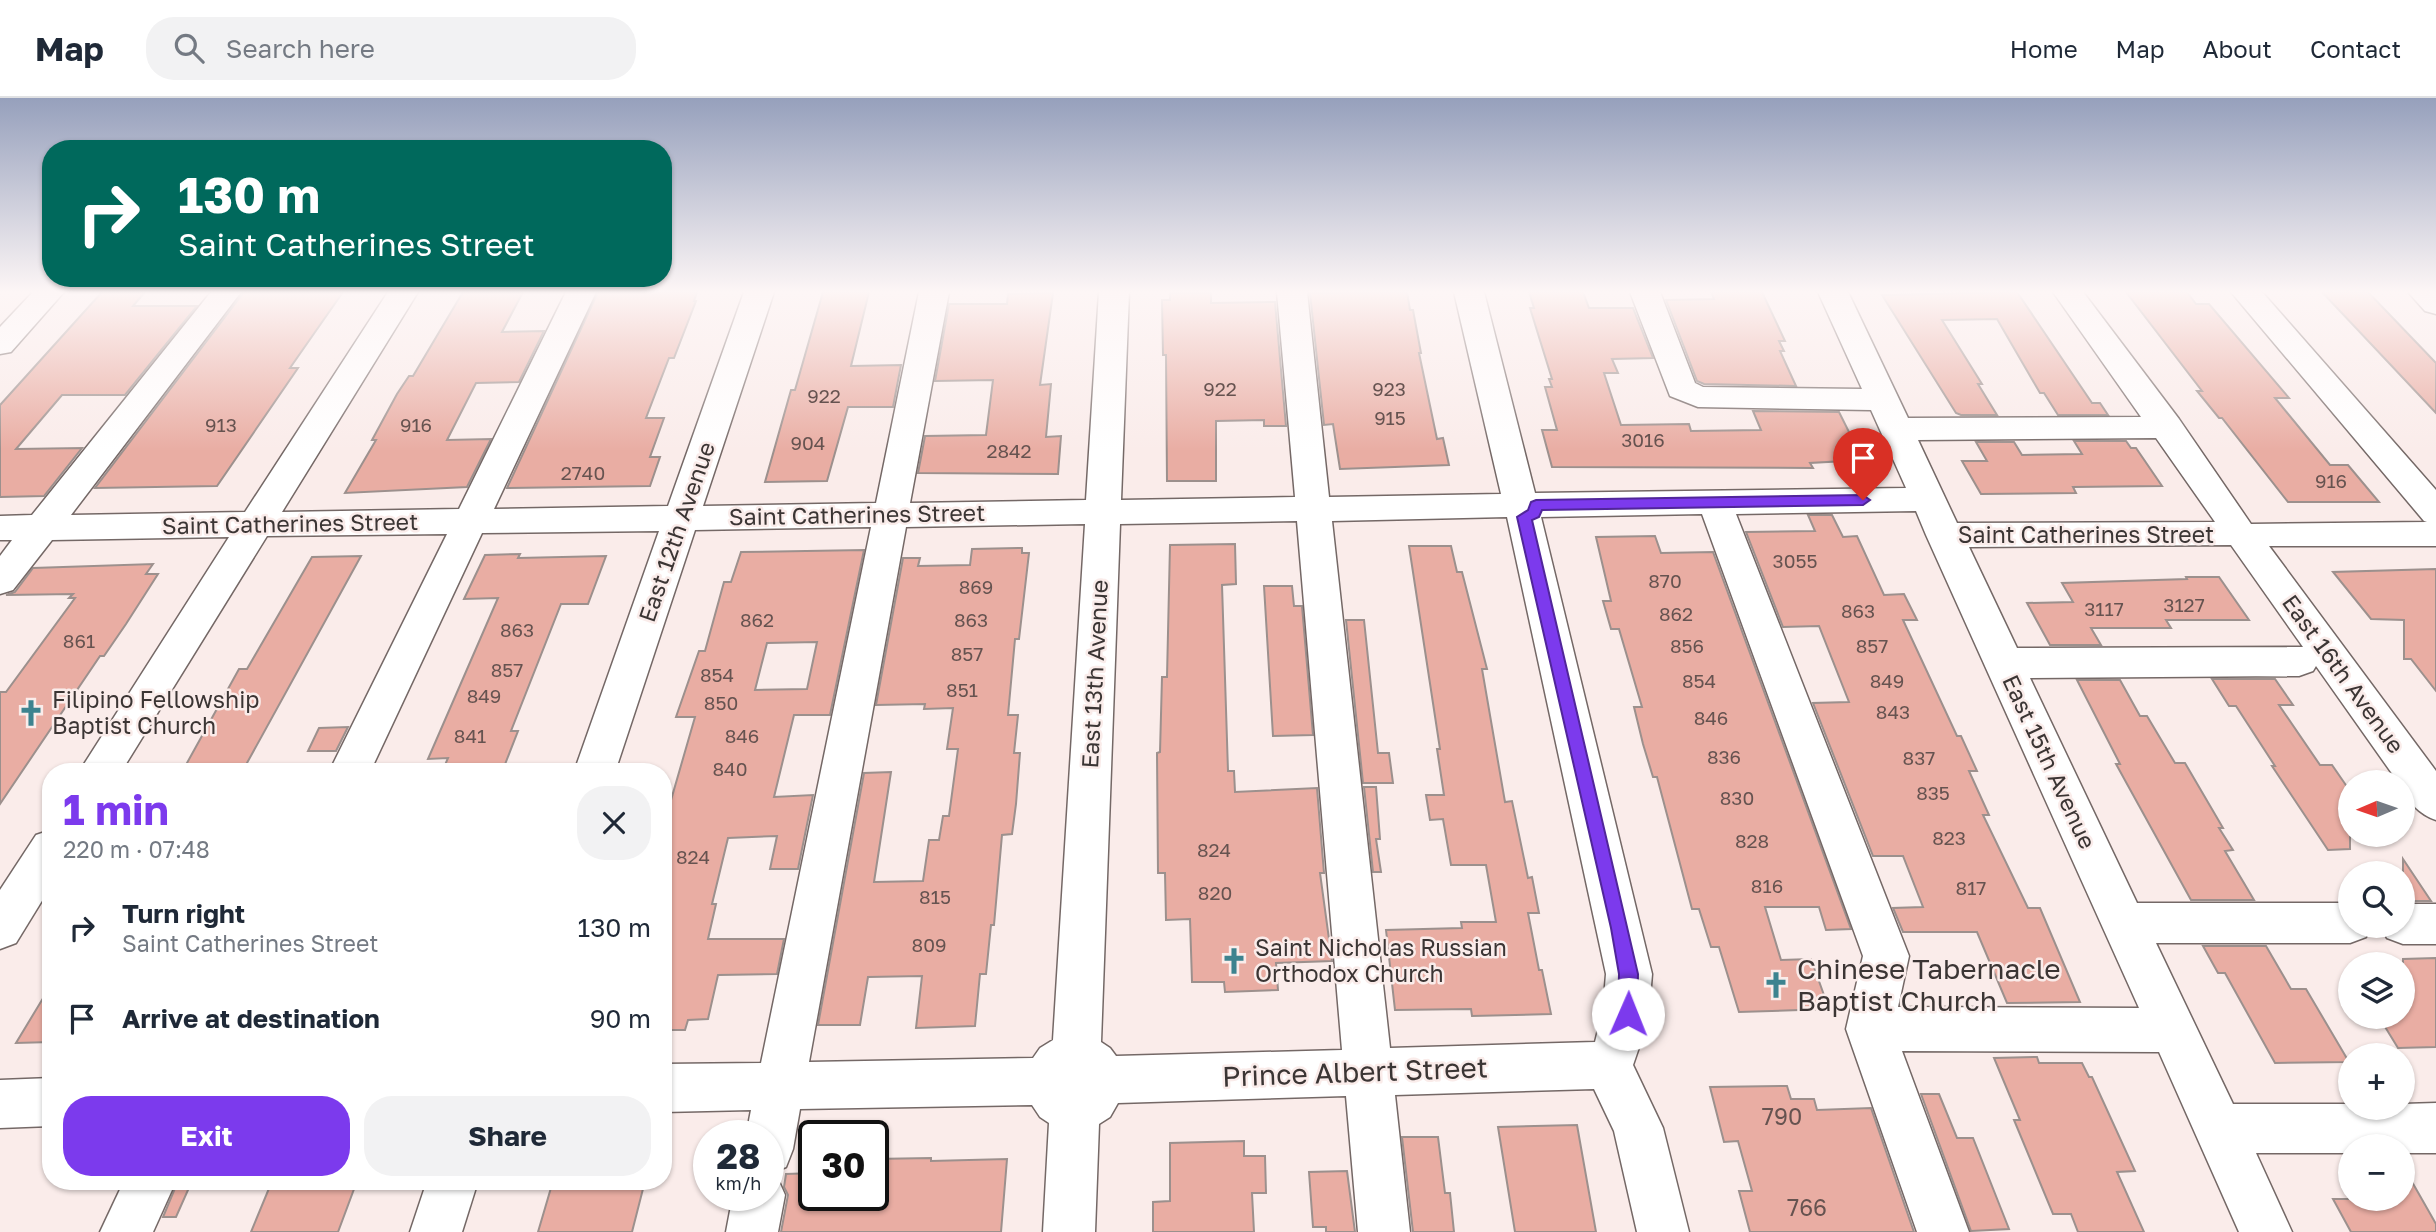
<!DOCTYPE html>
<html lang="en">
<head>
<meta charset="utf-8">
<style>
  :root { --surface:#fff; --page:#f2f2f3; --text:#1f2937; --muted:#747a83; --line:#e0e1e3; --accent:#7c3aed }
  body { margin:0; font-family:"Golos Text",sans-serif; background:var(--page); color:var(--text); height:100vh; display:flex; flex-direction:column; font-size:26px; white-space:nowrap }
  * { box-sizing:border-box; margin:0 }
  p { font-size:23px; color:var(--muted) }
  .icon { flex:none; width:38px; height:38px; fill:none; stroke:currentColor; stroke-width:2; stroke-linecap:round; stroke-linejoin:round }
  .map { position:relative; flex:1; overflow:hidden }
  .side { position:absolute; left:42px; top:665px; width:630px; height:427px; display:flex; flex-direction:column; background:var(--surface); border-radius:28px; box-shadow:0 2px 5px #0004 }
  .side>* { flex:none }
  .banner { position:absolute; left:42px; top:42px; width:630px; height:147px; border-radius:28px; box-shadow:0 2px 5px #0004; background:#00695c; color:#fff; overflow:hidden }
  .needle { width:46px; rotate:268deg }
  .fabs { position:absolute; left:2338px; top:672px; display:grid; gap:14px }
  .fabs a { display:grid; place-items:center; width:77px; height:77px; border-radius:50%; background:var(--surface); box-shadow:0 2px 5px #0004; font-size:35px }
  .speed { position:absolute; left:693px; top:1022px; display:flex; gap:14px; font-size:35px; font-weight:700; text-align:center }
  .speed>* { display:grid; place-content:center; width:91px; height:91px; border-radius:50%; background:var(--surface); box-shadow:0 2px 5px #0004; line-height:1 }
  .speed small { font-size:18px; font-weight:400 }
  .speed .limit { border:4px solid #111; border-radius:10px; background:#fff; color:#111 }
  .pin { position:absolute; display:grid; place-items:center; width:60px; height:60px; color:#fff; margin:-72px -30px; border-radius:50% 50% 50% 0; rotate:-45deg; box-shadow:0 0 7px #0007 }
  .pin .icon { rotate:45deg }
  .me { position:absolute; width:77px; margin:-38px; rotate:1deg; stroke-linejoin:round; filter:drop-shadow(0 0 5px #0008) }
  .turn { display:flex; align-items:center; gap:24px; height:147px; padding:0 21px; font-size:32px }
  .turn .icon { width:91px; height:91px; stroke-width:2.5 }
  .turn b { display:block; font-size:49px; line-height:60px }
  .round { display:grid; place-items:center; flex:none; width:74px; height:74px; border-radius:28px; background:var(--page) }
  .headline { display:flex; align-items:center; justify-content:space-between; height:119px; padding:0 21px }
  h1 { font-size:42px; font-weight:700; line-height:52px; color:var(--accent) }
  .button { display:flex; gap:14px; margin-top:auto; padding:14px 21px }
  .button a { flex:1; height:80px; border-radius:28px; background:var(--accent); color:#fff; font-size:28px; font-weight:700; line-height:80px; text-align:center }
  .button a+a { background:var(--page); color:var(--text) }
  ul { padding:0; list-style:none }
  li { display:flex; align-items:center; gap:21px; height:91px; padding:0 21px }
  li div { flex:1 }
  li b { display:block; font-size:26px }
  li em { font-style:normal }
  header { display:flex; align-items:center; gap:42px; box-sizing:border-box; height:98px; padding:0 35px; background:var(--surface); border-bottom:2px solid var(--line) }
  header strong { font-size:33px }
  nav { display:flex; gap:38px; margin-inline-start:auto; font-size:24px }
  .search { width:490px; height:63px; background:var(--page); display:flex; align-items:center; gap:18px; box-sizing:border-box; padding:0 24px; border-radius:28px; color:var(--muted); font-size:26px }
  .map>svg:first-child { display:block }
  .building { fill:#e9ada3; stroke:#9c908d; stroke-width:2; fill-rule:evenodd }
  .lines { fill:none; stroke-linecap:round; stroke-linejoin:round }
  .minor-casing { stroke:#746866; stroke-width:3 }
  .minor { fill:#fff; fill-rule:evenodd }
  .route { fill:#7c3aed; stroke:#51269a; stroke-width:2 }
  .labels { text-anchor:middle; stroke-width:5; stroke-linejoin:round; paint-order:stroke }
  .number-label { font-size:19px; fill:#665350 }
  .street-label { font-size:23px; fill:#3b3534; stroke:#faecea }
  .poi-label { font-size:23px; fill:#3b3534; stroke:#faecea; text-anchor:start }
  .near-number-label { font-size:23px; fill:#665350 }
  .near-poi-label { font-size:28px; fill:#3b3534; stroke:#faecea; text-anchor:start }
  .near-street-label { font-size:28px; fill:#3b3534; stroke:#faecea }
</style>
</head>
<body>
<header>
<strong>Map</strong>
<div class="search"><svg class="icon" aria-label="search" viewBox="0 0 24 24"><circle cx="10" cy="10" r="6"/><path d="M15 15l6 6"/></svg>Search here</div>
<nav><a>Home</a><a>Map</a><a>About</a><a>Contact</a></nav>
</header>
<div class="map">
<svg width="2436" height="1134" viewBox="0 0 2436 1134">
  <rect width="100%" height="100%" fill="#faecea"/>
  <g class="building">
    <path d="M102,194H145L133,208H197L125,297H62L16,351L82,350L44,398L0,399V307Z"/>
    <path d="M244,194H343L290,270H298L217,388L95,390Z"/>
    <path d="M463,194H523L502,234L544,233L519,284L476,285L447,342L491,341L467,389L345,395L376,342H372L397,296L409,278H413Z"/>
    <path d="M598,194H697L694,203H696L674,260H669L646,320H664L650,359H660L650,388L507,390Z"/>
    <path d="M823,194H869L851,268L901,267L893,309H848L827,383L765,384L791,292H795Z"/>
    <path d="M1407,194L1410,212H1413L1421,255H1419L1437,341L1443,340L1449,367L1340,371L1333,326L1324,327L1310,195Z"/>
    <path d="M1529,194H1583L1589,210H1633L1653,260L1612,261L1618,275H1604L1621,327L1689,326L1691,333L1761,332L1753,313L1839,314L1863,362L1810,365L1813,370L1552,369L1542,332H1557L1545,289H1552L1549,281H1552L1530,210H1534Z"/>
    <path d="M1711,194H1762L1785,243H1779L1784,253H1780L1796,288L1704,286L1697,283L1666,202L1714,201Z"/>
    <path d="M2017,194L2092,305H2100L2108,317H2058L2044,295H2040L1997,221L1942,222L1982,286H1978L1997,317H1961L1956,315L1882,197Z"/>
    <path d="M2126,194H2187L2196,206H2209L2289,300H2275L2330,367H2348L2379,404H2288L2222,320H2219L2197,293H2202Z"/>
    <path d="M2322,194H2368L2436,265V315Z"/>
    <path d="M1053,195L1040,287L1051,286L1046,339L1061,338L1058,376L918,375L925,338L986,337L993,282L935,283L949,206H1007L1008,196Z"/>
    <path d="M1170,195H1211V205L1275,204L1286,328H1264V322L1216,323V383H1167L1166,257H1163L1162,202H1170Z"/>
    <path d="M2074,343H2126L2131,350H2136L2162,388L2073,389L2076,395L1981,396L1962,363H1987L1976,344H2014L2022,357L2082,356Z"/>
    <path d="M1808,417H1832L1843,439L1857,438L1884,497L1904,496L1917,522H1903L1957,638H1961L1977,673H1969L1989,717H1983L2028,810H2040L2080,904L2007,905L1977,834H1903L1893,810L1923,809L1903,758H1873L1813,605L1849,604L1819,528L1783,529L1746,434L1815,433Z"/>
    <path d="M1655,438L1661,455L1713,454L1851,831L1826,832L1819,809H1765L1781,862L1811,861L1829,911L1739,914L1719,849H1711L1699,811H1692L1657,679H1653L1643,646L1634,609H1642L1619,531H1611L1603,503H1611L1596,439Z"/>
    <path d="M1235,446L1236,486L1222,487L1228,673H1234L1235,694L1317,690L1324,775H1320L1332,863L1276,865L1278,892L1225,894L1224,884H1192L1190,821L1166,822L1165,775H1158L1157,655L1160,654L1162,579H1167L1170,447Z"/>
    <path d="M1409,448H1451L1457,474H1462L1487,571H1482L1505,704L1512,703L1528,780L1532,779L1539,815H1528L1539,872H1542L1551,916L1472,918L1471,911L1395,912L1386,832L1462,830L1461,824H1496L1486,767H1451L1443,721L1430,722L1426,697H1444L1437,651H1440Z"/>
    <path d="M1022,450V455H1029L1019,541H1015L1008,617H1018L1014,655H1020L1016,706L1012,736L1002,737L994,827H991L986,876H980L975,928L916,930L922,878L868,879L860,927H818L864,675L891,674L874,784L923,783L929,742H939L943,718H949L958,651H947L953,610L924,611L925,606L876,607L903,460H920L918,468L970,467L972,451Z"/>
    <path d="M864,452L830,617H794L774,699L813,697L798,771H770L777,738L728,740L712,806H716L708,841H784L777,876L718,877L708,921L688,922L685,932H663V703L671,702L695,619H676L699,553H705L724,484H731L741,454ZM817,544L807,591L755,592L767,545Z"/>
    <path d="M520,456L518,460L606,458L588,506H561L511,633H518L502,674H442L448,660L428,661L498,500L464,501L485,457Z"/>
    <path d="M361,458L242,674H182L239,571H247L312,459Z"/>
    <path d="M153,466L146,476H158L126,526L104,558H100L0,706V594H6L75,500H69L73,496L6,497L15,494L33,470Z"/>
    <path d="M2436,471V593L2411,561H2404V522L2371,521L2333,474Z"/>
    <path d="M2186,479H2219L2249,522H2166L2171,530H2091L2101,547H2050L2027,505L2073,504L2062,485L2187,481Z"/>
    <path d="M1264,488H1292L1294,508H1302L1313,637L1273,638Z"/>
    <path d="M1346,522H1364L1378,655H1389L1393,685H1363Z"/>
    <path d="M2212,581H2275L2293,607H2279L2320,667H2332L2350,693V751L2328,752L2272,668H2275L2236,608H2229Z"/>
    <path d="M2077,582H2120L2140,618H2147L2175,665H2185L2223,730H2219L2233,752L2225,753L2254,802H2191L2116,666H2120Z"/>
    <path d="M348,629L336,653H308L319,630Z"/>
    <path d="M1364,689H1376L1380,741H1376L1381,774H1373Z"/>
    <path d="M2403,761L2431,803H2403Z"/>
    <path d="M2203,848H2266L2291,891H2306L2349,964L2275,965L2225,875H2218Z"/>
    <path d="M2436,860V949L2398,950L2379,919H2403V861Z"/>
    <path d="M51,887V944L16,945Z"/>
    <path d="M2037,959L2039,965H2082L2089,979H2092L2135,1073L2117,1074L2144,1134H2078L2071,1116H2053L2014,1022H2020L1994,960Z"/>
    <path d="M1787,988L1791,1001H1814L1817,1012L1871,1010L1914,1134H1750L1739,1093H1752L1738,1043L1724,1044L1710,989Z"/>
    <path d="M1921,996H1939L1957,1040H1973L2009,1131L1971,1133Z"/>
    <path d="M1577,1027L1596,1134H1515L1498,1029Z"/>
    <path d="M1402,1039H1438L1445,1095H1450L1454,1134H1413Z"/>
    <path d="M1244,1043V1058H1265L1266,1095H1252L1254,1134H1153V1104L1170,1103V1045Z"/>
    <path d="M931,1060V1063L1007,1061L1001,1134H781L788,1097L784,1089L786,1076L814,1075V1097H873V1061Z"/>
    <path d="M2403,1068L2436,1126V1134H2351L2333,1101H2403Z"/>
    <path d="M1347,1073L1355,1134H1326V1129H1313L1309,1074Z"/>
    <path d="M178,1083H192L176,1119H163Z"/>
    <path d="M280,1083H357L338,1134H251L270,1088L279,1087Z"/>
    <path d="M553,1083H645L632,1134H538Z"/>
  </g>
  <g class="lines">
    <defs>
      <g id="minor">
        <path d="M33,194H64L11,254L0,256V229Z"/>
        <path d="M211,194H241L71,417L245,414L388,194H418L282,414L459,411L566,194H596L494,411L668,408L744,194H774L703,408L876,405L919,194H949L910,405L1086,402L1099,194H1129L1121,402L1295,399L1277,194H1307L1329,399L1501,396L1454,194H1484L1535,395L1906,390L1871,312L1698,309L1670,298L1630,194H1660L1695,285L1703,289L1862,291L1818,194H1848L1908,320L2141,319L2053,194H2083L2179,321L2251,426L2427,424L2424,423L2231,194H2262L2436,392V448H2269L2436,673V722C2421,717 2403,702 2403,684H2398L2316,568L2313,573L2299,578L2030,580L2137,805H2350V828H2371L2366,839L2350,845H2156L2233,1006H2350V1010H2403V1006L2436,1005V1055H2403V1048H2350V1055H2256L2292,1134H2239L2159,954L1902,953L1969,1134H1917L1846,931L1863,858L1702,416L1541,419L1652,876L1648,923L1633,967L1663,1030L1689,1134H1637L1614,1033L1594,991L1395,997L1410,1134H1358L1346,998L1118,1005L1110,1019L1099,1026L1095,1134H1043L1049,1025L1040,1019L1032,1007L800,1011L793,1051L786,1069L769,1076L777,1079L785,1097L778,1134H726L733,1097H768V1038H746L751,1012L663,1014V966L761,965L871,429L695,432L615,674H574L659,433L482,435L370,674H329L447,436L267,438L121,674H79L229,439L52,442L13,492L0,496V458L12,442H0V418L32,417ZM2156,340L2215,424L1957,425L1918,342ZM1916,413L1926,437L2139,910L1898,909L1909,858L1736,416ZM1507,419L1606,876L1603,912L1595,944L1390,950L1332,423ZM1297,423L1342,952L1116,958L1110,950L1101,944L1120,426ZM1085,426L1053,942L1040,950L1033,960L809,964L906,429ZM2231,447L2303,549L2017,550L1969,449Z"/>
        <path d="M2408,194H2436V216L2425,213Z"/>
        <path d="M51,732V788L16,845L0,851V792L36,737Z"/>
        <path d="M2403,806H2436V846H2403L2387,840L2381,828H2403Z"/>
        <path d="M51,980V1028L0,1030V982Z"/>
        <path d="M124,1083H176L153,1134H100Z"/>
        <path d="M427,1083H478L462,1134H410Z"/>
      </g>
    </defs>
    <use href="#minor" class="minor-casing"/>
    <use href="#minor" class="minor"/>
  </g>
  <linearGradient id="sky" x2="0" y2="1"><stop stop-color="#96a0bc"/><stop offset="0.55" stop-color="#fdf6f6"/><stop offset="1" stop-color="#fdf6f6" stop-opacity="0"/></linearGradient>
  <rect width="2436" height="353" fill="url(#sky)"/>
  <path class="route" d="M1863,397L1870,402L1863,407L1542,412L1539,419L1532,422L1638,876L1637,916L1635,923L1628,925L1621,923L1618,916L1619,876L1611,830L1517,419L1528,412L1531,404L1536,402Z"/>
  <defs>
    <symbol id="church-bare" viewBox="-9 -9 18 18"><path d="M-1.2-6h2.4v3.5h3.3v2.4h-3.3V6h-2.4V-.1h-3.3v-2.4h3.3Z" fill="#3d838f" stroke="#faecea" stroke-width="2.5" paint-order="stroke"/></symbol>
  </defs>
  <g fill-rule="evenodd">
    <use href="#church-bare" x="12" y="596" width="38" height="38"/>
    <use href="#church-bare" x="1215" y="844" width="38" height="38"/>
    <use href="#church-bare" x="1757" y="868" width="38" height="38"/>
  </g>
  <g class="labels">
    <g class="number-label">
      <text x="1220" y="298">922</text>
      <text x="1389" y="298">923</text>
      <text x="824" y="305">922</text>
      <text x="1390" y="327">915</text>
      <text x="221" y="334">913</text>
      <text x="416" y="334">916</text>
      <text x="1643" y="349">3016</text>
      <text x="808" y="352">904</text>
      <text x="1009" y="360">2842</text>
      <text x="583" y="382">2740</text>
      <text x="2331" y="390">916</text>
      <text x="1795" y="470">3055</text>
      <text x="1665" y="490">870</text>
      <text x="976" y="496">869</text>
      <text x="2184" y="514">3127</text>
      <text x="2104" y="518">3117</text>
      <text x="1858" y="520">863</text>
      <text x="1676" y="523">862</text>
      <text x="757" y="529">862</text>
      <text x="971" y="529">863</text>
      <text x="517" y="539">863</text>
      <text x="79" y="550">861</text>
      <text x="1687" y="555">856</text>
      <text x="1872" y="555">857</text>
      <text x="967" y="563">857</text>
      <text x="507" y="579">857</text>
      <text x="717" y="584">854</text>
      <text x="1699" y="590">854</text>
      <text x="1887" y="590">849</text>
      <text x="962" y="599">851</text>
      <text x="484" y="605">849</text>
      <text x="721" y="612">850</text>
      <text x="1893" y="621">843</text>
      <text x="1711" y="627">846</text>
      <text x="470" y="645">841</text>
      <text x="742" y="645">846</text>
      <text x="1724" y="666">836</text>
      <text x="1919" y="667">837</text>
      <text x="730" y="678">840</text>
      <text x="1933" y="702">835</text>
      <text x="1737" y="707">830</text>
      <text x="1949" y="747">823</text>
      <text x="1752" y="750">828</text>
      <text x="1214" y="759">824</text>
      <text x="693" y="766">824</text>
      <text x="1767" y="795">816</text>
      <text x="1971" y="797">817</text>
      <text x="1215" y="802">820</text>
      <text x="935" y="806">815</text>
      <text x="929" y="854">809</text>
    </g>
    <g class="street-label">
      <text transform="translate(857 417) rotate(-1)" y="8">Saint Catherines Street</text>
      <text transform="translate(290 426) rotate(-1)" y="8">Saint Catherines Street</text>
      <text transform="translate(677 434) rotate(-71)" y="8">East 12th Avenue</text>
      <text x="2086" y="445">Saint Catherines Street</text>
      <text transform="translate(1095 576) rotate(-87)" y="8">East 13th Avenue</text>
      <text transform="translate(2343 576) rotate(54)" y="8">East 16th Avenue</text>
      <text transform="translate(2049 664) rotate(65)" y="8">East 15th Avenue</text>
    </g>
    <g class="poi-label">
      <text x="52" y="610">Filipino Fellowship<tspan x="52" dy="26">Baptist Church</tspan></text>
      <text x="1255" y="858">Saint Nicholas Russian<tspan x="1255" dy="26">Orthodox Church</tspan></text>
    </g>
    <g class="near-number-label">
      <text x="1782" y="1027">790</text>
      <text x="1807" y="1118">766</text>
    </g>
    <g class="near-poi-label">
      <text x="1797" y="881">Chinese Tabernacle<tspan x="1797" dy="32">Baptist Church</tspan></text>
    </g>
    <g class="near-street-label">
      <text transform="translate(1355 974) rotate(-2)" y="10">Prince Albert Street</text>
    </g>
  </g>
</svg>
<div class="fabs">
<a><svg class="needle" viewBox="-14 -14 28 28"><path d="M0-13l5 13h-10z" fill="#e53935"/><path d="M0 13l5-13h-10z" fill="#747a83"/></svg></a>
<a><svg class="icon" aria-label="search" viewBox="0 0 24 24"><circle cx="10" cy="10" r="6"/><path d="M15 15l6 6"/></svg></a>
<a><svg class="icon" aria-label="layers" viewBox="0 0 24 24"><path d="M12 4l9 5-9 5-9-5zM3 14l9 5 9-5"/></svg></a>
<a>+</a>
<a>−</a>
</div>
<div class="speed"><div>28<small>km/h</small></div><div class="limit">30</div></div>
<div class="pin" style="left:1863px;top:402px;background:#d93025"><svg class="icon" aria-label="arrive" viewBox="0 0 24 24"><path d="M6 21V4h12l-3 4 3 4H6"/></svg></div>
<svg class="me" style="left:1628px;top:916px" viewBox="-20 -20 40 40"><circle r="19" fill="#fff"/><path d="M0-13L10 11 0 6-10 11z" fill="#7c3aed"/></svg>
<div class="banner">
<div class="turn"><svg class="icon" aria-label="right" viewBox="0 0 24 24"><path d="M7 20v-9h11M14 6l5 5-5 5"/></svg><div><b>130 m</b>Saint Catherines Street</div></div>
</div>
<section class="side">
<div class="headline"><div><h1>1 min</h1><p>220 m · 07:48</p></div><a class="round"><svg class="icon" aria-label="close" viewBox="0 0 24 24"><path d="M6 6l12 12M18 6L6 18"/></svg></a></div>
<ul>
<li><svg class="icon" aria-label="right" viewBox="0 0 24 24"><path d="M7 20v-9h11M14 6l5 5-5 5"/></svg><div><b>Turn right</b><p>Saint Catherines Street</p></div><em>130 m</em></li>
<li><svg class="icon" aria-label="arrive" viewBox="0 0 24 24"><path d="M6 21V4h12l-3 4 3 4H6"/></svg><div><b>Arrive at destination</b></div><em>90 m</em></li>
</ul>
<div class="button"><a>Exit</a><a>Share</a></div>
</section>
</div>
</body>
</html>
